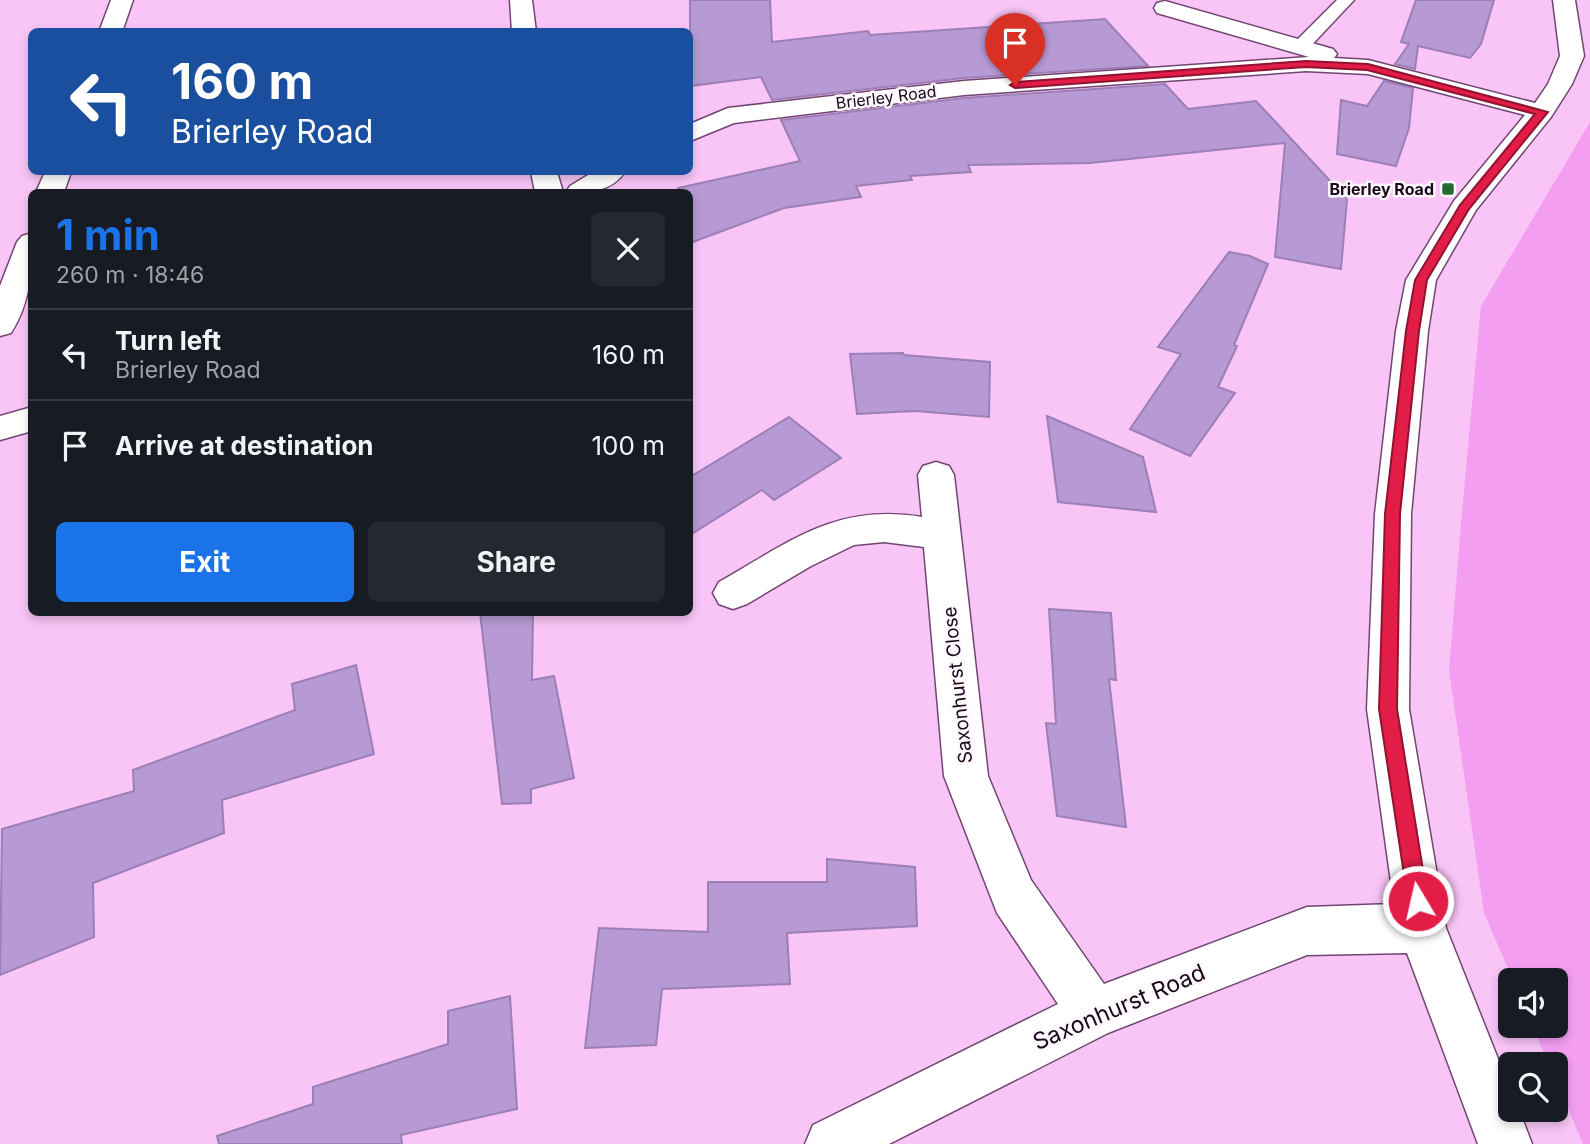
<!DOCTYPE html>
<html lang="en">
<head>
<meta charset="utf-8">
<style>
  :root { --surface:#171b24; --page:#242831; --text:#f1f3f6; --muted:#9ea1a6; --line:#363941; --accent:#1a73e8 }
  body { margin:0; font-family:Inter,sans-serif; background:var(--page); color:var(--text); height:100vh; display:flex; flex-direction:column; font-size:26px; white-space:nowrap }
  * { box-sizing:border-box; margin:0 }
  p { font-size:23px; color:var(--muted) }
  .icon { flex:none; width:38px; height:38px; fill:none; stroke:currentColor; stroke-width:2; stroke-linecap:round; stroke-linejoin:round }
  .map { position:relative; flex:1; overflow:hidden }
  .details { position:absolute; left:28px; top:189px; width:665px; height:427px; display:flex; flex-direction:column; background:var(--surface); border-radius:10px; box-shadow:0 4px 10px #0003 }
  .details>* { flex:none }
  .hud { position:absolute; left:28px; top:28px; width:665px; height:147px; border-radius:10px; box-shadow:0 4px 10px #0003; background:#1a4fa0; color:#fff; overflow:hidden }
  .buttons { position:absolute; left:1498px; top:968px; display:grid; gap:14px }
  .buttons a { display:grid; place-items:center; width:70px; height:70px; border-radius:10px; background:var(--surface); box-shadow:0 4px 10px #0003; font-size:35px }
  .pin { position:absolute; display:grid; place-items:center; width:60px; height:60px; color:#fff; margin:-72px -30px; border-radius:50% 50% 50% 0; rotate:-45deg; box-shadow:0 0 7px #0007 }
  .pin .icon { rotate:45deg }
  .me { position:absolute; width:77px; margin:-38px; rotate:351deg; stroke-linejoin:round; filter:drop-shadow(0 0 5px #0008) }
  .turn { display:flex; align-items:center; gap:24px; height:147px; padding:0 28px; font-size:32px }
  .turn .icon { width:91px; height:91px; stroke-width:2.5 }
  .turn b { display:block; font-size:49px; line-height:60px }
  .round { display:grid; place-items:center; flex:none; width:74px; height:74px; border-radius:10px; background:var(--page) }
  .overview { display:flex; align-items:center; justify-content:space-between; height:119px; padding:0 28px }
  h1 { font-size:42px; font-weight:700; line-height:52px; color:var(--accent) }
  .button { display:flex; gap:14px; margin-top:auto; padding:14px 28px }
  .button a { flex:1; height:80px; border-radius:10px; background:var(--accent); color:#fff; font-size:28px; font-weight:700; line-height:80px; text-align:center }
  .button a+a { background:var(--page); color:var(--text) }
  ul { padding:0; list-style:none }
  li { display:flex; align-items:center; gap:21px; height:91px; padding:0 28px; border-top:2px solid var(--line) }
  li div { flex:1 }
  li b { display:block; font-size:26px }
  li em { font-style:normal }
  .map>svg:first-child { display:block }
  .green { fill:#f49ef2 }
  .building { fill:#b79ad3; stroke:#9c7fb6; stroke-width:2 }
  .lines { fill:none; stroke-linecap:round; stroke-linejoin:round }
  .lane-casing { stroke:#714670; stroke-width:3 }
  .street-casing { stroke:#714670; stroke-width:3 }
  .lane { fill:#fff; fill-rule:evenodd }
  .street { fill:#fff; fill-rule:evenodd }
  .route { fill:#e11d48; stroke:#92132f; stroke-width:2 }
  .poi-dot { fill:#276a34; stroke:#fdf8fd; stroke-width:2.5 }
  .labels { text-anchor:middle; stroke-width:5; stroke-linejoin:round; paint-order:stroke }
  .far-street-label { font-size:16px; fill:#190819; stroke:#fdf8fd }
  .far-poi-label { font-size:16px; font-weight:bold; fill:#190819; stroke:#fdf8fd; text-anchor:end }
  .street-label { font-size:19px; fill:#190819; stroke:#fdf8fd }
  .near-street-label { font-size:23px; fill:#190819; stroke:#fdf8fd }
</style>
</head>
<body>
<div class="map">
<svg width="1590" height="1144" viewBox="0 0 1590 1144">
  <rect width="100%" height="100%" fill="#f8c5f6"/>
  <path class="green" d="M1590,122V1144H1583L1556,1080V1064H1549L1532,1026H1556V980H1513L1484,913L1449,670L1462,512L1481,306Z"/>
  <g class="building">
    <path d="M690,0H770L772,42L868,31L870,35L1105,19L1148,66L964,78L772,100L761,77L690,86Z"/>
    <path d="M1416,0H1494L1481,44L1470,58L1418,46L1415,69L1395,64L1409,44L1401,42Z"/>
    <path d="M1384,81L1413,88L1409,128L1396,166L1337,154L1341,100L1367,106Z"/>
    <path d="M1165,84L1188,109L1256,101L1347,199L1341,269L1275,257L1285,143L1090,163L968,165L971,172L910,176L912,180L856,186L861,197L784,208L690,243V192H679L678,188L800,161L781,120L964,98Z"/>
    <path d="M1229,252L1250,256L1268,264L1234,345L1237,346L1218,387L1235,393L1190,456L1130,429L1181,354L1158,347Z"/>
    <path d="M903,353L904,355L990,362L989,417L915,411L857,414L850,354Z"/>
    <path d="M1047,416L1143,457L1156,512L1058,502Z"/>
    <path d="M789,417L841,458L774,500L762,490L690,535V477Z"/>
    <path d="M1049,609L1111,613L1116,680L1109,679L1126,827L1057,816L1046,723L1056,724Z"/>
    <path d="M480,612H533L532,680L554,676L574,778L531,789V803L502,804Z"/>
    <path d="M356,665L374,754L222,800L224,833L93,883L94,937L0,975L2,829L134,791L133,770L295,710L292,684Z"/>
    <path d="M827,859L915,867L917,926L787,933L790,984L662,989L656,1045L585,1048L599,928L708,932V882H827Z"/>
    <path d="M510,996L517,1109L401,1135L402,1144H219L217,1136L313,1104V1087L448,1044V1011Z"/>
  </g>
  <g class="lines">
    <defs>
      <path id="lane" d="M1337,0H1354L1306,51H1294L1291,47L1294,43Z"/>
      <g id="street">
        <path d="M111,0H133L122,32H99Z"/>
        <path d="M510,0H532L536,32H512Z"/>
        <path d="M1553,0H1575L1584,56L1572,84L1551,117L1476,210L1436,280L1428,331L1411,514L1409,709L1446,928L1510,1089V1110H1519L1532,1144H1478L1407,953L1307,955L1108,1033L889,1144H805L813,1125L1058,1004L997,913L944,776L924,547L884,542L854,545L811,566L747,604L733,609L719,604L713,593L719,582C790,542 835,503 922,517L918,475L923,466L936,462L949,466L954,475L988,776L1031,880L1104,984L1307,907L1394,904L1367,709L1375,514L1396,331L1406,280L1454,201L1525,115L1368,74L1306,71L964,95L734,123L690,141V124L728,108L964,81L1309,57L1157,13L1154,8L1157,3L1165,1L1333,49L1337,54L1334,58L1368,60L1535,103L1548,84L1560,56Z"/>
        <path d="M45,172H71L64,192H36Z"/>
        <path d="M531,172H557L563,192H535Z"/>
        <path d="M593,172H625C610,193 589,192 566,192L570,186Z"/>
        <path d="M32,233C32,269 31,302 11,333L0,336V286L17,242L22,236Z"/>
        <path d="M32,407V431L0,440V416Z"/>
      </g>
    </defs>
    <use href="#lane" class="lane-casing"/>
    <use href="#street" class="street-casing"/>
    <use href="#lane" class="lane"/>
    <use href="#street" class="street"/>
  </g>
  <path class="route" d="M1306,61L1368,64L1548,112L1469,209L1427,280L1419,331L1400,514L1397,709L1428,901L1425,907L1418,910L1411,907L1408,901L1379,709L1385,514L1406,331L1415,280L1460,205L1535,114L1367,70L1306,67L1015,88L1010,85L1015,82Z"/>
  <rect class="poi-dot" x="1441" y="182" width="14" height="14" rx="3.5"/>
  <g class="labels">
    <g class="far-street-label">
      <text transform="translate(886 97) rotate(-7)" y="6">Brierley Road</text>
    </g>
    <g class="far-poi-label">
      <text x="1434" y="195">Brierley Road</text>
    </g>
    <g class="street-label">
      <text transform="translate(957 685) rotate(-96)" y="7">Saxonhurst Close</text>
    </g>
    <g class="near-street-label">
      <text transform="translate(1119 1007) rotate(-23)" y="8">Saxonhurst Road</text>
    </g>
  </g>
</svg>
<div class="buttons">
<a><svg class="icon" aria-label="sound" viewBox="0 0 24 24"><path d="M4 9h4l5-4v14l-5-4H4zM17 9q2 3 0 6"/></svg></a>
<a><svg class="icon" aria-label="search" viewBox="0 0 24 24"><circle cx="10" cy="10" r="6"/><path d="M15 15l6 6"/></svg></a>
</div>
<div class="pin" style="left:1015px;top:85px;background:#d93025"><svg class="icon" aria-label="arrive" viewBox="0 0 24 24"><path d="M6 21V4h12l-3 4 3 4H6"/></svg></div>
<svg class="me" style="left:1418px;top:901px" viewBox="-20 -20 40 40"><circle r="17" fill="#e11d48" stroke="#fff" stroke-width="3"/><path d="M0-11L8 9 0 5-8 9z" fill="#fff"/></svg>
<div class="hud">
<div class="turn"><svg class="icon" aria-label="left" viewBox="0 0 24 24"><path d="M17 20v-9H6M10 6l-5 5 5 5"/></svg><div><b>160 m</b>Brierley Road</div></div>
</div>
<section class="details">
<div class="overview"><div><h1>1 min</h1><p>260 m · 18:46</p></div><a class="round"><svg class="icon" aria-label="close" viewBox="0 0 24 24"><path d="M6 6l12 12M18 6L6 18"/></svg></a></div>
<ul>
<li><svg class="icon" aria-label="left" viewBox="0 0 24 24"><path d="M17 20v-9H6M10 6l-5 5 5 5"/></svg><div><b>Turn left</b><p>Brierley Road</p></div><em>160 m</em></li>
<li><svg class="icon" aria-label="arrive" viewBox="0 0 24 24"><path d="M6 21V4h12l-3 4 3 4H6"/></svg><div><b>Arrive at destination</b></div><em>100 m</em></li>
</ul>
<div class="button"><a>Exit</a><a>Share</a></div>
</section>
</div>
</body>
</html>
